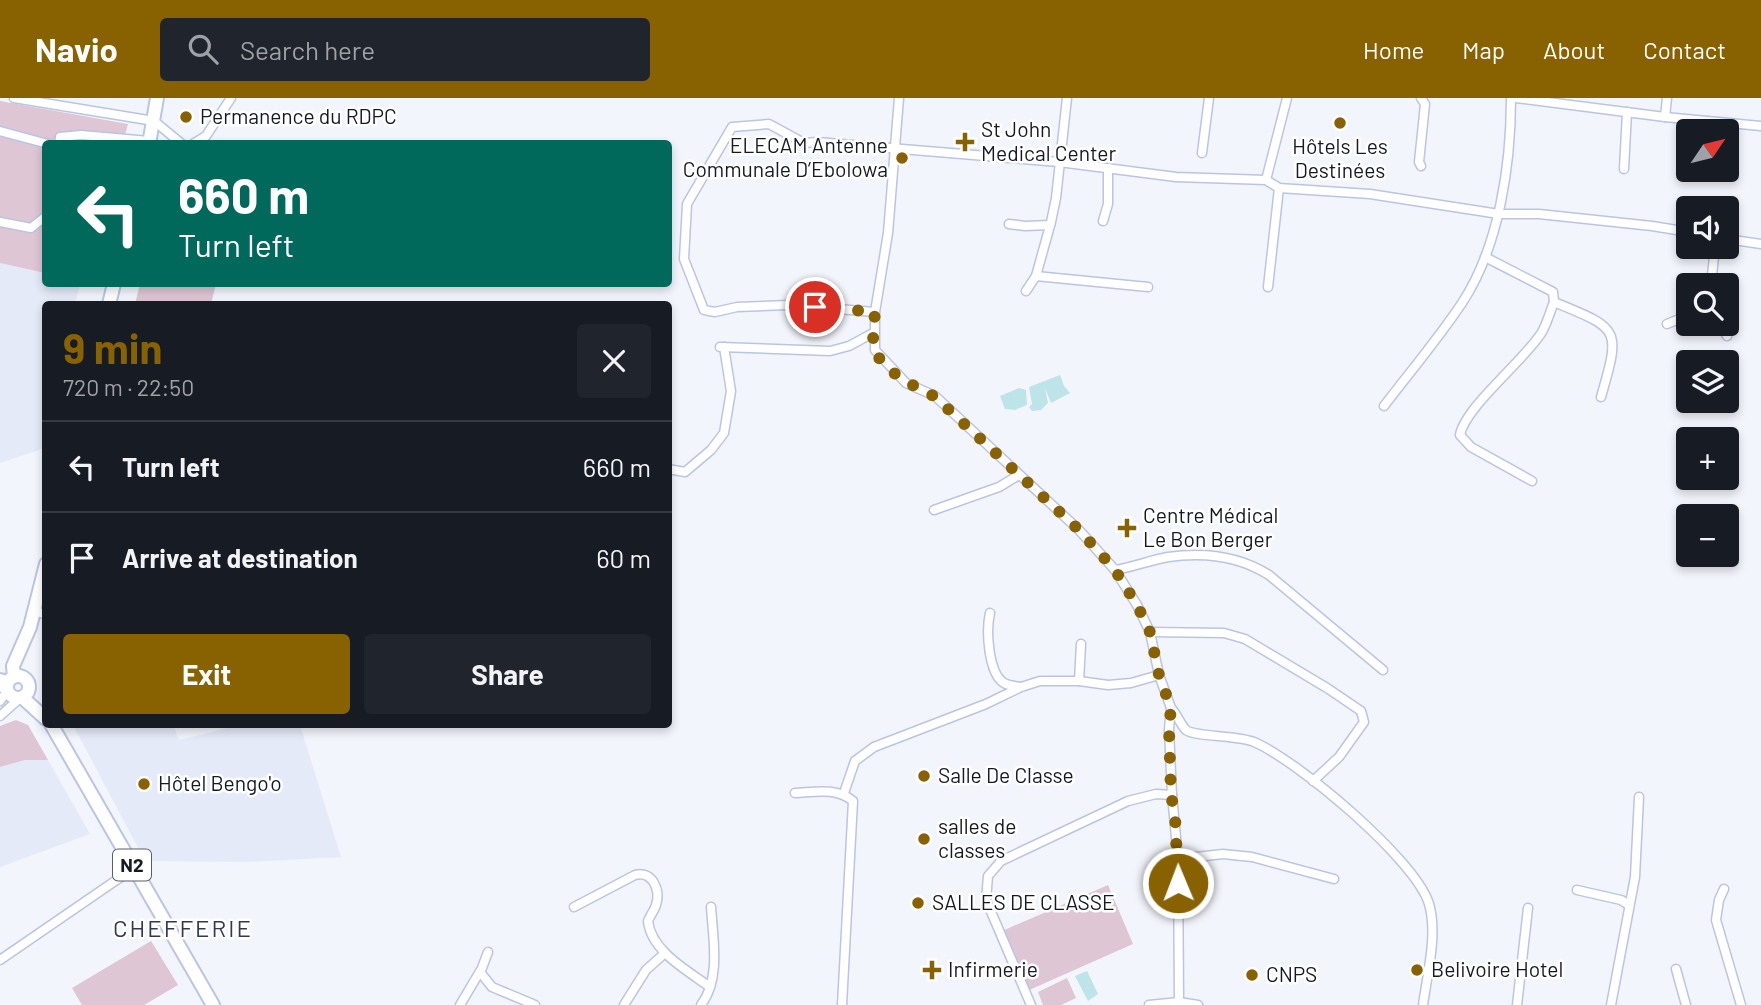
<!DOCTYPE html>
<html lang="en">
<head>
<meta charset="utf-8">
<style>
  :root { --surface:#171b24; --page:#20242c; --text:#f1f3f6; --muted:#9ea1a6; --line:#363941; --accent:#886100 }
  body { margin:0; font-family:Barlow,sans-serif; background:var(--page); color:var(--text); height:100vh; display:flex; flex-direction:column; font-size:26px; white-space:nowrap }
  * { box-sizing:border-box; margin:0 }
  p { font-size:23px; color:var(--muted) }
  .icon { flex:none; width:38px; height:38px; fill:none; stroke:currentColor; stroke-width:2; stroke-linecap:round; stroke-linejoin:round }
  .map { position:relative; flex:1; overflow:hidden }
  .drawer { position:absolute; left:42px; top:203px; width:630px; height:427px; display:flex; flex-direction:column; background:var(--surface); border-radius:7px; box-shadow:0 4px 10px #0003 }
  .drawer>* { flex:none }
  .top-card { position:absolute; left:42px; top:42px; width:630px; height:147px; border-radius:7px; box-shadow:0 4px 10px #0003; background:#00695c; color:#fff; overflow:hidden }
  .needle { width:46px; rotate:55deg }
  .controls { position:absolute; left:1676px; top:21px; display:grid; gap:14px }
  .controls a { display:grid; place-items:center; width:63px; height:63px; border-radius:7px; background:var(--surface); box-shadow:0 4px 10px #0003; font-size:35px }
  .pin { position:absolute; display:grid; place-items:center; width:60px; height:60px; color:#fff; margin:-30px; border:4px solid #fff; border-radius:50%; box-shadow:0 2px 7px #0007 }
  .me { position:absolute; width:77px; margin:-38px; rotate:359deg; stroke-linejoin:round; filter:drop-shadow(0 0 5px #0008) }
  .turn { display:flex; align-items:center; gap:24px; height:147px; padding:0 21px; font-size:32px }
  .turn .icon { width:91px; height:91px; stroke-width:2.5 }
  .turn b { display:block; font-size:49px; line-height:60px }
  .round { display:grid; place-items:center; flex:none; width:74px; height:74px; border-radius:7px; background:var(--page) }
  .headline { display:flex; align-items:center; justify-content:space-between; height:119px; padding:0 21px }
  h1 { font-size:42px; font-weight:700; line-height:52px; color:var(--accent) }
  .primary-button { display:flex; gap:14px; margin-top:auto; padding:14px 21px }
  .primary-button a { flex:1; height:80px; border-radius:7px; background:var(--accent); color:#fff; font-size:28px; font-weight:700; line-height:80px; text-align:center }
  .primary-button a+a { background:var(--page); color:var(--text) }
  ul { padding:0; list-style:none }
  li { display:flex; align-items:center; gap:21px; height:91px; padding:0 21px; border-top:2px solid var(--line) }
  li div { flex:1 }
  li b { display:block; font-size:26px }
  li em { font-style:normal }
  header { display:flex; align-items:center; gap:42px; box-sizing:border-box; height:98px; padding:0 35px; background:var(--accent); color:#fff }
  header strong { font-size:33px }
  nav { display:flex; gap:38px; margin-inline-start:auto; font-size:24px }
  .search { width:490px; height:63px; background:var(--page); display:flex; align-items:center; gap:18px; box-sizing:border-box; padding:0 24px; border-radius:7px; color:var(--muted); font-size:26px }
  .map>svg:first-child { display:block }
  .built { fill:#e5eaf9 }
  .green { fill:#dec6d5 }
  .water { fill:#bde4e8 }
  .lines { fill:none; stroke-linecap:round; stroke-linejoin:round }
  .minor-casing { stroke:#bbc5e2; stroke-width:11 }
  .major-casing { stroke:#bbc5e2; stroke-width:14 }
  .highway-casing { stroke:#bbc5e2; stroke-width:16 }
  .minor { stroke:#fff; stroke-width:8 }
  .major { stroke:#fff; stroke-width:10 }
  .highway { stroke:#fff; stroke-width:12 }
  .route { stroke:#886100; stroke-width:12; stroke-dasharray:0 21.6 }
  .poi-dot { fill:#886100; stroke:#fff; stroke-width:2.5 }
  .labels { text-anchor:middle; stroke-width:5; stroke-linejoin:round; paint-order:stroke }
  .shield { fill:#fff; stroke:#5d5f66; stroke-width:2 }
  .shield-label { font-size:19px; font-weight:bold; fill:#171a25 }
  .poi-label { font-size:21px; fill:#171a25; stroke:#fff; text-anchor:start }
  .quarter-label { font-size:24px; letter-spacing:2px; fill:#323950; stroke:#fff }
</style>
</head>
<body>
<header>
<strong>Navio</strong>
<div class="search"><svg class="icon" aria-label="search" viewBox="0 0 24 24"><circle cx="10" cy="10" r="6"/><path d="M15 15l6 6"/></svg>Search here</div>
<nav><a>Home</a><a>Map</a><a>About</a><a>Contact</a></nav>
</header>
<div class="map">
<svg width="1761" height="907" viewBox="0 0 1761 907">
  <rect width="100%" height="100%" fill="#f3f5fc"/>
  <g class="built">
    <path d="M0,165L45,175L46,186H80L75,206H46V336L42,351L0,365Z"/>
    <path d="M73,627H173L179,642L240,627H300L341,759L249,764L145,763Z"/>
    <path d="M25,662H48L90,736L0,769V669Z"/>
  </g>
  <g class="green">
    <path d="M0,3L128,26L123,45L46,46L45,175L0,165Z"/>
    <path d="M140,186H216L211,206H135Z"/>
    <path d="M16,622L28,627L48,662H25L0,669V628Z"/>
    <path d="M1108,787L1133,846L1027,893L1002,833Z"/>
    <path d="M151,843L178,887L144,907H82L72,890Z"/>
    <path d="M1067,880L1076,900L1061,907H1043L1038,894Z"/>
  </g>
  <g class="water">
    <path d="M1060,277L1064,288L1070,295L1051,305L1045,290L1048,305L1041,312L1032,313L1029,309L1032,306L1029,289Z"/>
    <path d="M1019,290L1026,292L1027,307L1015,312L1005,311L1000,298Z"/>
    <path d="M1087,873L1098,896L1088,903L1075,878Z"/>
  </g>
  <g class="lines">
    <defs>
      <g id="minor">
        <path d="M14,0L154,23L182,46"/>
        <path d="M899,0L888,135L875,214V252L906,285L935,298L1079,432L1115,472L1137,507L1150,534L1159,577L1171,610L1169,631L1172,697L1178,761L1179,904"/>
        <path d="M1516,0L1665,19L1761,28"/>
        <path d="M1665,19L1667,0"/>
        <path d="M0,33L48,46"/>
        <path d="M59,46L60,39L81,37L149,43"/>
        <path d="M193,46L206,38L231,0"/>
        <path d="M1202,55L1209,0"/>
        <path d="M1421,68L1419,64L1425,6L1421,0"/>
        <path d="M1624,71L1627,14"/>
        <path d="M1266,82L1287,0"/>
        <path d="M1103,123L1108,106V70"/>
        <path d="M0,124L31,130L46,118"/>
        <path d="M1009,126L1025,128L1050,127"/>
        <path d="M1727,141L1761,146"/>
        <path d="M1485,159L1553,194L1554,204C1620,231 1621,230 1601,299"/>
        <path d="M1036,178L1148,189"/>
        <path d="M1711,187L1715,149"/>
        <path d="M1268,189L1279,90"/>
        <path d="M1026,193L1036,178L1051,124L1056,100L1067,0"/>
        <path d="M875,214L788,207L737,209L715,214L704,212L684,161L687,106L732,29L769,26L804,45L817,44L1059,64L1176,79L1266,82L1279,90L1370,96L1499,116H1539L1652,128L1689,134"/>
        <path d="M1667,226L1689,217"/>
        <path d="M1720,226L1727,238"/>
        <path d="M720,249L830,253L849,248L873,235"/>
        <path d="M1384,308C1410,274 1438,241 1462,205C1499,149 1511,67 1511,0"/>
        <path d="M668,371L685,374L711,352L724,335L731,293L724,249"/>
        <path d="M1532,383L1471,349L1460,337C1465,309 1525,262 1542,234C1547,225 1550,214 1554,204"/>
        <path d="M934,412L999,389L1019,377"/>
        <path d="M1115,472C1133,469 1151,462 1168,459C1203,454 1239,458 1269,477L1383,572"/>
        <path d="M34,512L46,517"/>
        <path d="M990,515C986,532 988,575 1004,585C1009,588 1015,588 1021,589"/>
        <path d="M1150,534L1224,535L1245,541L1327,590L1361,613L1364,624L1339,659L1313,683"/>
        <path d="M1079,583L1081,546"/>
        <path d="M0,603L7,593"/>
        <path d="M1171,610C1177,616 1180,626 1186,632C1195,639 1237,637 1254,644C1297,662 1416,762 1429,806C1438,836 1427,877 1423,907"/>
        <path d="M0,618L19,601"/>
        <path d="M795,695C815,694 836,689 853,703L842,907"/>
        <path d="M844,695L855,663L874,649L986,606L1021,589L1040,583H1079L1108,587L1131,585L1159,577"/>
        <path d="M1178,761L1223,756L1252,759L1334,781"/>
        <path d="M1724,791L1719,802L1716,822L1741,907"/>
        <path d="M1577,792L1621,802L1629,807"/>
        <path d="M574,809L635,777C652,772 661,792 656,807C654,813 650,818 648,823C651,853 688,873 710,889"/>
        <path d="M0,862L134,770"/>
        <path d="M1676,871L1686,907"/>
        <path d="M480,874L492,889L535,907"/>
        <path d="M460,907L482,870L488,854"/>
        <path d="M624,907L646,872L665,855"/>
        <path d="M701,907C721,881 713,840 711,809"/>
        <path d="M1031,907L986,802L988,778L1001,763L1128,703L1156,696L1172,697"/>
        <path d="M1149,907L1179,904L1198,907"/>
        <path d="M1517,907L1528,810"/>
        <path d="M1611,907L1635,779L1639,699"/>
      </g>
      <g id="major">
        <path d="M0,581L8,583"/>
        <path d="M0,588L7,591"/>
      </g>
      <g id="highway">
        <path d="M149,46L157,0"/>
        <path d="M109,206L114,186"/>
        <circle cx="18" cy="589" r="11"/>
        <path d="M14,579L13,568L30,529L46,466"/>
        <path d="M23,600L46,621"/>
        <path d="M51,626L213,907"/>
      </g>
    </defs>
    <use href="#minor" class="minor-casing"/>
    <use href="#major" class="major-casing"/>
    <use href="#highway" class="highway-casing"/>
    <use href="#minor" class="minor"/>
    <use href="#major" class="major"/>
    <use href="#highway" class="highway"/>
  </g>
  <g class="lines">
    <path class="route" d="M815,209L875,214C874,226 872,237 874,249C879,271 915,289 934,298L1079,432L1115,472L1137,507L1150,534L1159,577L1171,610L1169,631L1171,697L1175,717L1178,785"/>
  </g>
  <g class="poi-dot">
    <circle cx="186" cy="19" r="7"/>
    <circle cx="1340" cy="25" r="7"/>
    <path d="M961.5 33.5h7v7h7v7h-7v7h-7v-7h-7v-7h7z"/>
    <circle cx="902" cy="60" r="7"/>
    <path d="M1123.5 419.5h7v7h7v7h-7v7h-7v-7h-7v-7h7z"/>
    <circle cx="924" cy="678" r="7"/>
    <circle cx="144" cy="686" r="7"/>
    <circle cx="924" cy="741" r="7"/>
    <circle cx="918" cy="805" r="7"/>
    <path d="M928.5 861.5h7v7h7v7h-7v7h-7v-7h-7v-7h7z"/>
    <circle cx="1417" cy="872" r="7"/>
    <circle cx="1252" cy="877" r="7"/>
  </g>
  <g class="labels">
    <rect class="shield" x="113" y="751.5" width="38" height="31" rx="5"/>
    <g class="shield-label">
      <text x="132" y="774">N2</text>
    </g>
    <g class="poi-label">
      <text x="200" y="26">Permanence du RDPC</text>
      <text x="981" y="39">St John<tspan x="981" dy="24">Medical Center</tspan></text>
      <text x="888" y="55" text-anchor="end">ELECAM Antenne<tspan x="888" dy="24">Communale D’Ebolowa</tspan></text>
      <text x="1340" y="56" text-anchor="middle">Hôtels Les<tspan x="1340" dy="24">Destinées</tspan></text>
      <text x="1143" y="425">Centre Médical<tspan x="1143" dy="24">Le Bon Berger</tspan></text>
      <text x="938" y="685">Salle De Classe</text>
      <text x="158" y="693">Hôtel Bengo'o</text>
      <text x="938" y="736">salles de<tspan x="938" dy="24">classes</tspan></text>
      <text x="932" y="812">SALLES DE CLASSE</text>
      <text x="948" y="879">Infirmerie</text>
      <text x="1431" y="879">Belivoire Hotel</text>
      <text x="1266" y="884">CNPS</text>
    </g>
    <g class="quarter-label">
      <text x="183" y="839">CHEFFERIE</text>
    </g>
  </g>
</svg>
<div class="controls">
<a><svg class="needle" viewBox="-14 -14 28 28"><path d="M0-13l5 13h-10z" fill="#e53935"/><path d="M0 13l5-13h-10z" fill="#9ea1a6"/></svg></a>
<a><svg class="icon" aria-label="sound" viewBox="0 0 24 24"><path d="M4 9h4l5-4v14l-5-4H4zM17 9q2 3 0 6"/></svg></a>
<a><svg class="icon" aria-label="search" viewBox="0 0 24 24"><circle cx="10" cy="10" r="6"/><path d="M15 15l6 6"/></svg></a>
<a><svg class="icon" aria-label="layers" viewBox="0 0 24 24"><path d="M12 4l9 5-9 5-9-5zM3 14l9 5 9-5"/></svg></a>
<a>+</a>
<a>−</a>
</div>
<div class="pin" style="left:815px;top:209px;background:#d93025"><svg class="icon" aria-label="arrive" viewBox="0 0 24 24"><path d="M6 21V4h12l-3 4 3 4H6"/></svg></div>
<svg class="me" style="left:1178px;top:785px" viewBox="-20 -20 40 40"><circle r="17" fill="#886100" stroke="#fff" stroke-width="3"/><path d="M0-11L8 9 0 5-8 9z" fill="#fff"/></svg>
<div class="top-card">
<div class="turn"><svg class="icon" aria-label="left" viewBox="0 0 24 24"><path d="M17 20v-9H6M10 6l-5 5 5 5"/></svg><div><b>660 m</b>Turn left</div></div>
</div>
<section class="drawer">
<div class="headline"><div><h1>9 min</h1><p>720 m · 22:50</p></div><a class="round"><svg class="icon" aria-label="close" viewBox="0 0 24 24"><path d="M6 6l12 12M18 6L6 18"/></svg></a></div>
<ul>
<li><svg class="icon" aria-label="left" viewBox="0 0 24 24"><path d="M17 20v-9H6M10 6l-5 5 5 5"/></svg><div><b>Turn left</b></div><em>660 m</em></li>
<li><svg class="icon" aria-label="arrive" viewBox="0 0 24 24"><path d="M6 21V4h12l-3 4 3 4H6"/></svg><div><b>Arrive at destination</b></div><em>60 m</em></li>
</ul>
<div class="primary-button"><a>Exit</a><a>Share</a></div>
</section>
</div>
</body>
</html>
